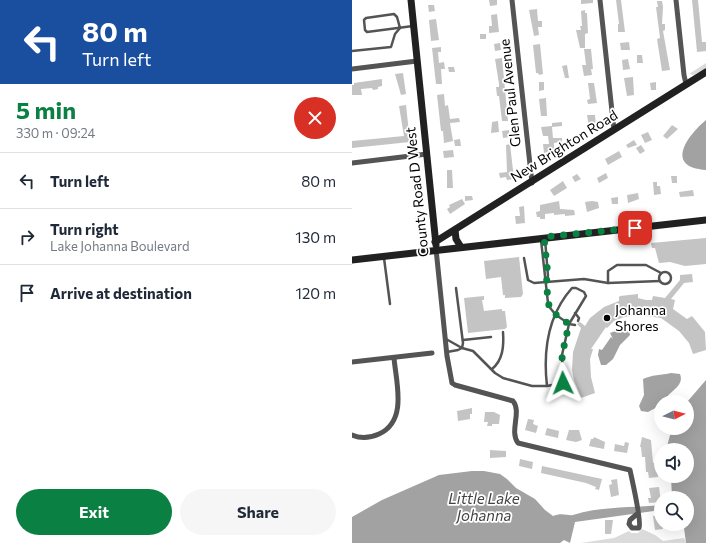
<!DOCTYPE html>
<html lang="en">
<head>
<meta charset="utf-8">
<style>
  :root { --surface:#fff; --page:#f6f6f7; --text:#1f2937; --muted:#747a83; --line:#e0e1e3; --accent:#0b8043 }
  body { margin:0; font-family:Commissioner,sans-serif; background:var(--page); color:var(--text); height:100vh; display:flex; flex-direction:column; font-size:15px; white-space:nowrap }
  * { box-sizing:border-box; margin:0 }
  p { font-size:13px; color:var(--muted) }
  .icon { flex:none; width:22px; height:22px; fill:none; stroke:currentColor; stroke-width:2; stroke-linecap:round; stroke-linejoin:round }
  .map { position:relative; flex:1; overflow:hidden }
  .drawer { display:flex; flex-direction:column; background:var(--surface); width:352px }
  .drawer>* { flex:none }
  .top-card { background:#1a4fa0; color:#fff; overflow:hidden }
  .needle { width:26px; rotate:84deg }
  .tools { position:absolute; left:302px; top:395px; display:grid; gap:8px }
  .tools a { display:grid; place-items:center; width:40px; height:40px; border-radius:50%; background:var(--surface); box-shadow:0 4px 16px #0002; font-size:20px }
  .pin { position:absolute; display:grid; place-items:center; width:34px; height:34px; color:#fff; margin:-17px; border-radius:8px; box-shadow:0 2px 6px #0006 }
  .me { position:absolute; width:44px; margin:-22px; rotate:358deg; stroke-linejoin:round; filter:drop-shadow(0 0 3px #0008) }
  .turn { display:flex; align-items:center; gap:14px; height:84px; padding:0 16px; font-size:18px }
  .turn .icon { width:52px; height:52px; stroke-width:2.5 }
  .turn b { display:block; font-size:28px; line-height:34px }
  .round { display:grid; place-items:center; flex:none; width:42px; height:42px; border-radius:21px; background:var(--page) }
  .headline { display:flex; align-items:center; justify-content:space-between; height:68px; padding:0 16px }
  h1 { font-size:24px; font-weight:700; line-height:30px; color:var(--accent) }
  .action { display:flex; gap:8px; margin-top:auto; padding:8px 16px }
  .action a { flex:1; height:46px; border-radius:24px; background:var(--accent); color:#fff; font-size:16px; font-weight:700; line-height:46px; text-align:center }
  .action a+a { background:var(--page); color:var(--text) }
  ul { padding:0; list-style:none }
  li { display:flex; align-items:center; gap:12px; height:56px; padding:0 16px; border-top:1px solid var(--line) }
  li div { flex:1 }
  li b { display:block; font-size:15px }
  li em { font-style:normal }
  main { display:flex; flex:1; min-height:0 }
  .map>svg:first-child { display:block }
  .green { fill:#dbdbdb }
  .water { fill:#a2a2a2 }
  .building { fill:#c4c4c4 }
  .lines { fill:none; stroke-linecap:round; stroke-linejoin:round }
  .lane { stroke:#545454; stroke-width:2.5 }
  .street { stroke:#545454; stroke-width:5 }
  .secondary { stroke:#212121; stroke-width:7 }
  .route { stroke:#0b8043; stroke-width:7; stroke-dasharray:0 12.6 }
  .poi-dot { fill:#000; stroke:#fff; stroke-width:1.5 }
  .labels { text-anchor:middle; stroke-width:3.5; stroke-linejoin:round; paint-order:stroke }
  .street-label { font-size:14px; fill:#000; stroke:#fff }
  .poi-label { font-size:14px; fill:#000; stroke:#fff; text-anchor:start }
  .water-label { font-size:15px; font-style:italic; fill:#434343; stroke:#fff }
</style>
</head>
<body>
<main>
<section class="drawer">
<div class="top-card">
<div class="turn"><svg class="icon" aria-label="left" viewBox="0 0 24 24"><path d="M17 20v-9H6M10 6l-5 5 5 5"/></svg><div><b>80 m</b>Turn left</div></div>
</div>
<div class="headline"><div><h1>5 min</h1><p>330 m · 09:24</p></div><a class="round" style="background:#d93025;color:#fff"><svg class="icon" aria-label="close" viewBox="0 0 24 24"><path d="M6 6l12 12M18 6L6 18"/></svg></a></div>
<ul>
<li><svg class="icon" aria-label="left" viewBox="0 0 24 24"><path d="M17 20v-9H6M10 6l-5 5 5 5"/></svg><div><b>Turn left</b></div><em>80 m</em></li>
<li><svg class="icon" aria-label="right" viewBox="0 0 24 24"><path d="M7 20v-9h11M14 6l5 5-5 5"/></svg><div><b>Turn right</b><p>Lake Johanna Boulevard</p></div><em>130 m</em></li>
<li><svg class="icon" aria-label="arrive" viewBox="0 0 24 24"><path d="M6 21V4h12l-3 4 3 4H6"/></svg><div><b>Arrive at destination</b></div><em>120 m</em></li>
</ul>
<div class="action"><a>Exit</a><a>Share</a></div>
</section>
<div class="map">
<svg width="354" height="543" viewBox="0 0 354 543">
  <rect width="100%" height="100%" fill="#fff"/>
  <g class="green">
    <path d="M354,63V68L342,75L337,74Z"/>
    <path d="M290,529L303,535L311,541L332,538L334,543H229L262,538L277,531L279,533H286Z"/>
  </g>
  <g class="water">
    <path d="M354,120V170C312,167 335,136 354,120Z"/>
    <path d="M272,328L277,330L278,335L268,345L261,359L254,365H249L246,355L247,349L250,350L259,337L261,339L258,333Z"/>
    <path d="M319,373L328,374C333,387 316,391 312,402H309V405L296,412L289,411L287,406L292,395L291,379C299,375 310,375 319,373Z"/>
    <path d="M354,380V543H334L332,528L325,524H335V498H320L319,476H335V450H314L320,428H335V402Z"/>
    <path d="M120,471H132L148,474L155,479L164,488L183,499L193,510L201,516C210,512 216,516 221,515C249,506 280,508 309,505V510L223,522L218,543L212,540L208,543H0V517L30,500L87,475Z"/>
  </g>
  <g class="building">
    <path d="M137,0H145V5L138,6Z"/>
    <path d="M229,0H241V3L229,4Z"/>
    <path d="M264,0H269L273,32H266V24H267Z"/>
    <path d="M340,0H346L350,42H354V51L345,52Z"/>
    <path d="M305,1H310L311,7L310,24H313V30L311,31L318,70L310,71L305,39L308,38L304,7H306Z"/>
    <path d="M76,5H82L83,11L77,12Z"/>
    <path d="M185,9L186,21H190V27H186L187,35L182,36L177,10Z"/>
    <path d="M233,10V13H235L236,33L233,34V48H228L224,30H229L228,26H230L229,11Z"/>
    <path d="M145,14L147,32L137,33V26H140L139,15Z"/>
    <path d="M84,19L87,40L79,41L77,20Z"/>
    <rect x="128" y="34" width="6" height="5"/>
    <path d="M277,42L278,50H269L268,43Z"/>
    <path d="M148,43L149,50L143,51L142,44Z"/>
    <path d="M188,44L191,74L187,75L186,73H184L181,45Z"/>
    <path d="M89,47V52H86L87,63L92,62L93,69H89L90,84H84L80,48Z"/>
    <path d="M232,49H239L241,69H239L240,75L232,76L230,65H234Z"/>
    <path d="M285,55H290L291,63H285Z"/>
    <path d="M150,58L156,121H150L147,96H145L144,87H147V84L143,59Z"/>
    <path d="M276,59L278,69L271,70L270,60Z"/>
    <path d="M215,65L217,78H213L210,66Z"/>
    <path d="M96,67H102L103,72H97Z"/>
    <path d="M51,73L54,94L49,95L43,74Z"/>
    <path d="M281,77L282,95L275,96L272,78Z"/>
    <path d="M30,79V86L26,87V89L21,90L20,88L9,89L10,95H0V85H2V83Z"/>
    <path d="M187,82H192V90L187,91Z"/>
    <path d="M304,82V90H299L298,83Z"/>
    <path d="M236,83H242L245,103L236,104L235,100L238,99Z"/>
    <path d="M92,94L93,106L96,105L98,119L107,118L108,122L98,123L101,141L92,143L91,131H89L85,95Z"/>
    <path d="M194,98L195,116H189L187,99Z"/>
    <path d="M54,105L58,142L0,148V141L52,136L47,106Z"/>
    <path d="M235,115H243L244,126L237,127Z"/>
    <path d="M146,121L147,132L139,133L140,122Z"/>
    <path d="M210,122V126L200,127L201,138H210V142L202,143V150L192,153L191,144H197L196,136H191L189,127L200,126V123Z"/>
    <path d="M320,125L326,129L315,139L311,136Z"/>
    <path d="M157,130V137L151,138L150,131Z"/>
    <path d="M296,132L300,140L293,143L289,135Z"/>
    <path d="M108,139L109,146H103L102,140Z"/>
    <path d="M282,140L285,145L276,148L274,145Z"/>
    <path d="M158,144L162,179L155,180L154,177L148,178L147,173L155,172L154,145Z"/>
    <path d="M289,145L293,151L288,154L284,148Z"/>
    <path d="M101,150L102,157L92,158L91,151Z"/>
    <path d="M267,151L270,157L256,165L253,159Z"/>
    <path d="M95,170H100L101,188H95Z"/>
    <path d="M254,173L256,178L247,183L245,178Z"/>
    <path d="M225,174L229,179L223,182L220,177Z"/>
    <path d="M319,176H325V183H320Z"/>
    <path d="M211,181L215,188L202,196L198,190Z"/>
    <path d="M301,182H305V186H308L309,194L302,195Z"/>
    <path d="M341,190L342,196L328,197L327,192Z"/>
    <path d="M286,193L287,199L276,203L275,195Z"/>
    <path d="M113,196H120L121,200L113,201Z"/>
    <path d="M266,197V204H260L259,198Z"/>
    <path d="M110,199L113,204L98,214L95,209L98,207L97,205Z"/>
    <path d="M207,201L208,209L222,210L223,215L213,216V214L202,215V213L193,214V219H188V217H185L184,212L188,211V205Z"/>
    <path d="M240,201L246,202L247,208L235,212L233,202Z"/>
    <path d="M172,206L173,223L164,224L163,216H168L167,207Z"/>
    <path d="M354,238V264L333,266L318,262L307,263L303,248H300L299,243Z"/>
    <path d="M167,257L171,294L169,297L153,298V295H151L149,277L134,279L132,261Z"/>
    <path d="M340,274L341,282L332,283L319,299L323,300L321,309L335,319L340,316L353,332L354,350L341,354L337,343L327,331L309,318L286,315L272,317L262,321L255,328L254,327L239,349H241L238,359L239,377L243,393L229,398L222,380L220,370L221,352L229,328L225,324L228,322L233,326L238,318L252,307L267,301V297L268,296L286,294V298L294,300H300L301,296L313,298L328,280V275Z"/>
    <path d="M132,296V300H130L132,311L150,309V311H153L155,327L153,329L116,333L112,298Z"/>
    <path d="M120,408V414H118V419L106,421L105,411Z"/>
    <path d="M133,412H142L148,415L147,424H140V426H135L136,422H132Z"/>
    <path d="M176,419L182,420L181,424L186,426L184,433L173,430Z"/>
    <path d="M195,428L207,431L206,438L193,435Z"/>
    <path d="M217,430H227L230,440L224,442L214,440Z"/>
    <path d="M242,437L253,442L252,449L237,446L239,439H241Z"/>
    <path d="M290,437L299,440L301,463L305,462L306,477L297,478L296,472H294L293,457H290L289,447H288Z"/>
    <path d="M273,442L277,443L275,453L262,451L263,444L272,446Z"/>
    <path d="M138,450L154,451V457L138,458Z"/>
    <path d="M168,459L181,462L180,469L167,466Z"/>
    <path d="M190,466L250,479L247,490L243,489L244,487L234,483L189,473Z"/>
    <path d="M265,479L267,495L259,497L257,485L260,484L259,480Z"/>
    <path d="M307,487L309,502L297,503L296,498H299L297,488Z"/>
    <path d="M309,515L311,529L303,530L301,516Z"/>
    <path d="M253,520H261L259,534H253Z"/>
  </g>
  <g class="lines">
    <g class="lane">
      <path d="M48,28L45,17L42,14L14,18L12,20L13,30L15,32L61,26"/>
      <path d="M0,51L39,47L43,34L48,28"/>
      <path d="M193,239L196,276L194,281"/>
      <path d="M189,240L196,303C199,313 209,318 217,324L234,296L232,292L224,288H220C196,315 191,351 195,386L211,383L210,355L217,324L223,325"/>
      <path d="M32,258L38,304"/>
      <path d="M172,258L176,280L182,283L232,279L256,283L308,281"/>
      <circle cx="313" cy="278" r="6"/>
      <path d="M256,283V271L265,265H294L309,273"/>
      <path d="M223,313L227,318L226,321"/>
      <path d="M94,339L110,348L121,351L143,373L151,378L180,386H195"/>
      <path d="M111,340L139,337"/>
      <path d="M95,352L106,350L110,348L111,343L104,288"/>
      <path d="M140,369C151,360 152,346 151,332"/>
    </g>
    <g class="street">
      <path d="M160,0L180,183"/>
      <path d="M248,0L262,130"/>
      <path d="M324,0L332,75L334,84"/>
      <path d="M0,69L65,61"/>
      <path d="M0,163L75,154"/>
      <path d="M84,249L95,356L100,383L103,385L161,401C170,412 157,431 166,443L278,470C280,480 290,522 287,528H280L277,524L278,520L285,514"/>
      <path d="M0,362L80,353"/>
      <path d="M0,435C9,439 18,438 27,434C56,421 44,382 42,358"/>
    </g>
    <g class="secondary">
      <path d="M59,0L84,245"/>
      <path d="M103,230L104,239L109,247"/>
      <path d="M83,242L354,72"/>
      <path d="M0,260L354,220"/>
    </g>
  </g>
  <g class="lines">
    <path class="route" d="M211,383L210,355L217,324L203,314L197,306L194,282L196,276L192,237L283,228"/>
  </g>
  <circle class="poi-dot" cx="255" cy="318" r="4"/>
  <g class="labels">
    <g class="street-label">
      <text transform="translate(158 93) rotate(-96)" y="5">Glen Paul Avenue</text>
      <text transform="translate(212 146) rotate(-32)" y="5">New Brighton Road</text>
      <text transform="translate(65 192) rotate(-96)" y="5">County Road D West</text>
    </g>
    <g class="poi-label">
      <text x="263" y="315">Johanna<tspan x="263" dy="16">Shores</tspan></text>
    </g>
    <g class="water-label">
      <text x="132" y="504">Little Lake<tspan x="132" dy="17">Johanna</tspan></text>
    </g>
  </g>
</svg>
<div class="tools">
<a><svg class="needle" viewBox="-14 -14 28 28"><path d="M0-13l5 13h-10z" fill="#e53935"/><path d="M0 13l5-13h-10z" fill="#747a83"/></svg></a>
<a><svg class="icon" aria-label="sound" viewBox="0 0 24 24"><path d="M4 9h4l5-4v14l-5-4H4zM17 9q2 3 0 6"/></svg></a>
<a><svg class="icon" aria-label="search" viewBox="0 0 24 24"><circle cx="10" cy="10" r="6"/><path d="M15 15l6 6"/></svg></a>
</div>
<div class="pin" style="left:283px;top:228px;background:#d93025"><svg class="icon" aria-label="arrive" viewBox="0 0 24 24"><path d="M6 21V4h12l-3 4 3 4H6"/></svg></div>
<svg class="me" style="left:211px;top:383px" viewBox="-20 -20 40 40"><path d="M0-17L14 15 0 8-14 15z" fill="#0b8043" stroke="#fff" stroke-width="4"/></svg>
</div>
</main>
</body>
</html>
